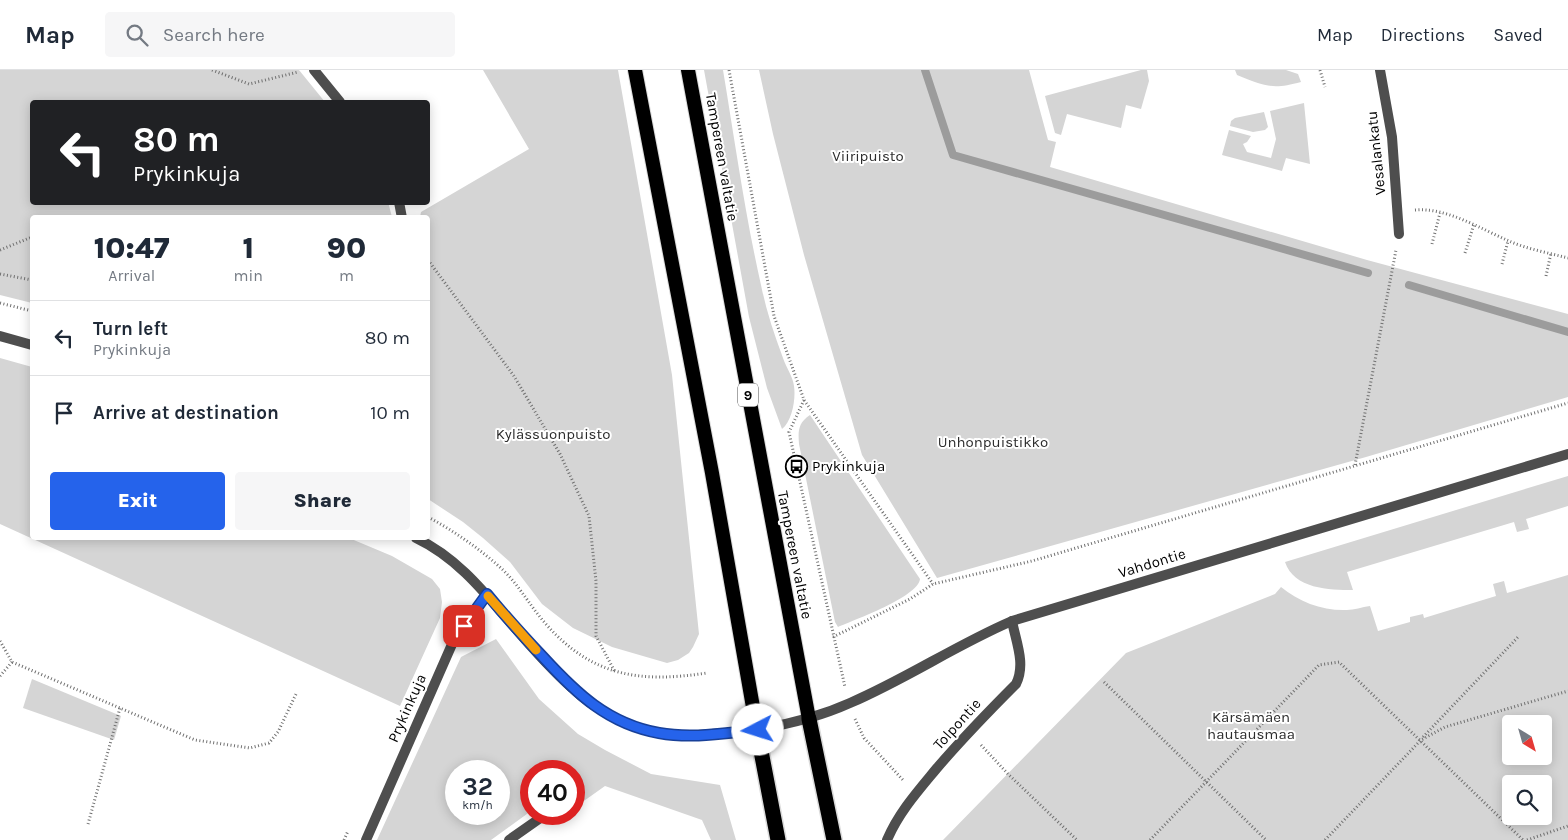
<!DOCTYPE html>
<html lang="en">
<head>
<meta charset="utf-8">
<style>
  :root { --surface:#fff; --page:#f6f6f7; --text:#1f2937; --muted:#747a83; --line:#e0e1e3; --accent:#2563eb }
  body { margin:0; font-family:Karla,sans-serif; background:var(--page); color:var(--text); height:100vh; display:flex; flex-direction:column; font-size:19px; white-space:nowrap }
  * { box-sizing:border-box; margin:0 }
  p { font-size:16px; color:var(--muted) }
  .icon { flex:none; width:28px; height:28px; fill:none; stroke:currentColor; stroke-width:2; stroke-linecap:round; stroke-linejoin:round }
  .map { position:relative; flex:1; overflow:hidden }
  .sheet { position:absolute; left:30px; top:145px; width:400px; height:325px; display:flex; flex-direction:column; background:var(--surface); border-radius:5px; box-shadow:0 2px 12px #0003 }
  .sheet>* { flex:none }
  .top-card { position:absolute; left:30px; top:30px; width:400px; height:105px; border-radius:5px; box-shadow:0 2px 12px #0003; background:#202124; color:#fff; overflow:hidden }
  .needle { width:32px; rotate:143deg }
  .buttons { position:absolute; left:1502px; top:645px; display:grid; gap:10px }
  .buttons a { display:grid; place-items:center; width:50px; height:50px; border-radius:5px; background:var(--surface); box-shadow:0 2px 12px #0003; font-size:25px }
  .speed { position:absolute; left:445px; top:690px; display:flex; gap:10px; font-size:25px; font-weight:700; text-align:center }
  .speed>* { display:grid; place-content:center; width:65px; height:65px; border-radius:50%; background:var(--surface); box-shadow:0 2px 12px #0003; line-height:1 }
  .speed small { font-size:12px; font-weight:400 }
  .speed .limit { border:8px solid #d22; background:#fff; color:#111 }
  .pin { position:absolute; display:grid; place-items:center; width:42px; height:42px; color:#fff; margin:-21px; border-radius:10px; box-shadow:0 2px 8px #0006 }
  .me { position:absolute; width:55px; margin:-28px; rotate:265deg; stroke-linejoin:round; filter:drop-shadow(0 0 4px #0008) }
  .turn { display:flex; align-items:center; gap:18px; height:105px; padding:0 20px; font-size:22px }
  .turn .icon { width:65px; height:65px; stroke-width:2.5 }
  .turn b { display:block; font-size:35px; line-height:42px }
  .eta { display:flex; justify-content:space-evenly; align-items:center; height:85px; text-align:center }
  .eta b { font-size:30px; font-weight:800; line-height:35px }
  .primary-button { display:flex; gap:10px; margin-top:auto; padding:10px 20px }
  .primary-button a { flex:1; height:58px; border-radius:5px; background:var(--accent); color:#fff; font-size:20px; font-weight:800; line-height:58px; text-align:center }
  .primary-button a+a { background:var(--page); color:var(--text) }
  ul { padding:0; list-style:none }
  li { display:flex; align-items:center; gap:15px; height:75px; padding:0 20px; border-top:1px solid var(--line) }
  li div { flex:1 }
  li b { display:block; font-size:19px }
  li em { font-style:normal }
  header { display:flex; align-items:center; gap:30px; box-sizing:border-box; height:70px; padding:0 25px; background:var(--surface); border-bottom:1px solid var(--line) }
  header strong { font-size:24px }
  nav { display:flex; gap:28px; margin-inline-start:auto; font-size:18px }
  .search { width:350px; height:45px; background:var(--page); display:flex; align-items:center; gap:12px; box-sizing:border-box; padding:0 18px; border-radius:5px; color:var(--muted); font-size:19px }
  .map>svg:first-child { display:block }
  .green { fill:#d5d5d5; fill-rule:evenodd }
  .lines { fill:none; stroke-linecap:round; stroke-linejoin:round }
  .stream { stroke:#9c9c9c; stroke-width:8 }
  .trunk-casing { stroke:#dbdbdb; stroke-width:16 }
  .motorway-casing { stroke:#dbdbdb; stroke-width:18 }
  .path { stroke:#707070; stroke-width:3; stroke-dasharray:1 2.5; stroke-linecap:butt }
  .minor { stroke:#4e4e4e; stroke-width:10 }
  .tertiary { stroke:#4e4e4e; stroke-width:10 }
  .trunk { stroke:#000; stroke-width:14 }
  .motorway { stroke:#000; stroke-width:15 }
  .route-casing { stroke:#184099; stroke-width:12 }
  .route { stroke:#2563eb; stroke-width:9 }
  .slow { stroke:#f59e0b; stroke-width:9 }
  .labels { text-anchor:middle; stroke-width:4; stroke-linejoin:round; paint-order:stroke }
  .shield { fill:#fff; stroke:#4c4c4c; stroke-width:1 }
  .shield-label { font-size:14px; font-weight:bold; fill:#000 }
  .street-label { font-size:15px; fill:#000; stroke:#fff }
  .park-label { font-size:15px; fill:#2c2c2c; stroke:#fff }
  .poi-label { font-size:15px; fill:#000; stroke:#fff; text-anchor:start }
</style>
</head>
<body>
<header>
<strong>Map</strong>
<div class="search"><svg class="icon" aria-label="search" viewBox="0 0 24 24"><circle cx="10" cy="10" r="6"/><path d="M15 15l6 6"/></svg>Search here</div>
<nav><a>Map</a><a>Directions</a><a>Saved</a></nav>
</header>
<div class="map">
<svg width="1568" height="770" viewBox="0 0 1568 770">
  <rect width="100%" height="100%" fill="#fff"/>
  <g class="green">
    <path d="M0,0H299L325,32H32V132H388L392,147L32,148V233L0,225Z"/>
    <path d="M483,0H618L672,305L699,564L693,577L689,583L678,590L667,593L612,577L573,558L542,534L510,492L483,468L463,452L428,429V148L420,147L421,142L529,79Z"/>
    <path d="M704,0H723C735,72 745,144 761,215C766,240 774,264 783,288C786,297 793,307 794,316C796,329 792,351 782,359L767,318L749,247Z"/>
    <path d="M759,0H1029L1048,70L1056,72L1050,97L1367,190L1568,244V327L1366,387L937,508L862,385L804,185L773,64Z"/>
    <path d="M1141,0H1147L1149,11L1141,39L1126,35L1121,58L1067,44L1061,65L1055,63L1045,26Z"/>
    <path d="M1235,0H1286L1298,4L1301,12C1272,20 1264,16 1237,5Z"/>
    <path d="M1304,33L1310,94L1286,88L1282,101L1222,85L1229,60L1251,66L1247,72L1243,74L1247,82L1271,88L1276,69L1270,41Z"/>
    <path d="M1264,42L1268,57L1265,60L1253,62L1230,56L1231,51L1235,48Z"/>
    <path d="M0,288L32,297V468H349L392,486L432,509L440,519L442,532L440,548L400,636L0,454Z"/>
    <path d="M810,345L920,509C918,527 854,550 838,557L835,552L799,374C798,361 798,353 810,345Z"/>
    <path d="M1568,406V436L1526,449L1529,459L1517,462L1514,452L1347,502L1353,520C1329,520 1294,519 1285,492Z"/>
    <path d="M1568,505V770H943L1126,583L1275,524L1281,517C1299,532 1323,541 1347,540C1354,540 1362,537 1370,536L1378,561L1410,552V547L1423,544L1424,548L1496,526L1493,514L1504,511L1507,523ZM1511,654H1544V686H1511ZM1511,714H1544V746H1511Z"/>
    <path d="M496,569L539,629L578,664L605,680L651,704L720,715L736,770H711L702,750L605,716L574,738V701H531V741L491,770H377L461,587ZM456,701H499V744H456Z"/>
    <path d="M32,609L121,646L114,670L23,638Z"/>
  </g>
  <g class="lines">
    <g class="stream">
      <path d="M925,0L953,85L1368,203"/>
      <path d="M1409,215L1568,262"/>
    </g>
    <defs>
      <g id="trunk">
        <path d="M635,0L712,403L757,660"/>
        <path d="M688,0L809,649"/>
      </g>
      <g id="motorway">
        <path d="M809,649L834,770"/>
        <path d="M757,660L778,770"/>
      </g>
    </defs>
    <use href="#trunk" class="trunk-casing"/>
    <use href="#motorway" class="motorway-casing"/>
    <g class="path">
      <path d="M212,0L249,14L298,2"/>
      <path d="M729,0L774,246L804,330L933,514"/>
      <path d="M1320,0L1325,17"/>
      <path d="M1415,140C1446,137 1481,159 1509,171C1527,179 1549,183 1568,188"/>
      <path d="M1432,174L1440,143"/>
      <path d="M0,180L32,167"/>
      <path d="M1465,183L1474,154"/>
      <path d="M428,190L514,306L560,384L589,446L596,511V566L615,602"/>
      <path d="M1502,194L1508,171"/>
      <path d="M0,204L32,210"/>
      <path d="M1546,206L1551,183"/>
      <path d="M0,233L32,241"/>
      <path d="M804,330L789,362L845,617"/>
      <path d="M1355,395L1396,180"/>
      <path d="M428,447C454,461 480,479 502,499C519,515 530,536 545,553C592,607 640,613 707,603"/>
      <path d="M833,567L910,529L933,514L1032,491L1568,333"/>
      <path d="M0,571L12,592L195,670L250,678L269,673L278,662L296,624"/>
      <path d="M0,606L12,592"/>
      <path d="M1104,612L1266,770"/>
      <path d="M855,649L864,668L903,710"/>
      <path d="M1423,667L1519,566"/>
      <path d="M981,675L1008,704L1077,770"/>
      <path d="M88,754L120,638"/>
      <path d="M344,770L348,761"/>
      <path d="M1150,770L1319,595L1339,592L1523,770"/>
      <path d="M1325,770L1421,670L1445,657L1568,621"/>
      <path d="M1527,770L1568,756"/>
    </g>
    <g class="minor">
      <path d="M314,0L340,32"/>
      <path d="M1380,0L1392,67L1399,164"/>
      <path d="M399,132L402,148"/>
      <path d="M366,770L453,572L487,524"/>
      <path d="M509,770L546,744"/>
      <path d="M887,770C899,742 918,721 937,698C962,669 989,641 1016,614C1026,594 1016,572 1012,551"/>
    </g>
    <g class="tertiary">
      <path d="M0,266L32,275"/>
      <path d="M416,468C458,488 485,523 515,558C533,579 552,600 572,618C595,640 627,657 658,663C681,667 703,665 726,663C769,659 810,651 850,633C906,609 956,575 1012,551L1568,384"/>
    </g>
    <use href="#trunk" class="trunk"/>
    <use href="#motorway" class="motorway"/>
  </g>
  <g class="lines">
    <defs>
      <path id="route" d="M464,556L487,524C505,546 524,567 543,587C576,623 608,654 659,663C692,669 725,663 758,660"/>
    </defs>
    <use href="#route" class="route-casing"/>
    <use href="#route" class="route"/>
    <path class="slow" d="M488,526L536,580"/>
  </g>
  <defs>
    <symbol id="bus-ring" viewBox="-11 -11 22 22"><circle r="9.5" fill="#fff" stroke="#000" stroke-width="1.5"/><path d="M-5-6H5V4H4V6H2V4H-2V6H-4V4H-5ZM-3.5-4V0h7V-4ZM-3.5 1.2v1.5H-2V1.2ZM2 1.2v1.5H3.5V1.2Z" fill="#000"/></symbol>
  </defs>
  <g fill-rule="evenodd">
    <use href="#bus-ring" x="784" y="384" width="25" height="25"/>
  </g>
  <g class="labels">
    <rect class="shield" x="738" y="313.5" width="20" height="23" rx="4"/>
    <g class="shield-label">
      <text x="748" y="330">9</text>
    </g>
    <g class="street-label">
      <text transform="translate(1376 83) rotate(-96)" y="5">Vesalankatu</text>
      <text transform="translate(722 87) rotate(80)" y="5">Tampereen valtatie</text>
      <text transform="translate(795 485) rotate(79)" y="5">Tampereen valtatie</text>
      <text transform="translate(1152 493) rotate(-17)" y="5">Vahdontie</text>
      <text transform="translate(407 638) rotate(-66)" y="5">Prykinkuja</text>
      <text transform="translate(957 654) rotate(-48)" y="5">Tolpontie</text>
    </g>
    <g class="park-label">
      <text x="868" y="91">Viiripuisto</text>
      <text x="553" y="369">Kylässuonpuisto</text>
      <text x="993" y="377">Unhonpuistikko</text>
      <text x="1251" y="652">Kärsämäen<tspan x="1251" dy="17">hautausmaa</tspan></text>
    </g>
    <g class="poi-label">
      <text x="812" y="401">Prykinkuja</text>
    </g>
  </g>
</svg>
<div class="buttons">
<a><svg class="needle" viewBox="-14 -14 28 28"><path d="M0-13l5 13h-10z" fill="#e53935"/><path d="M0 13l5-13h-10z" fill="#747a83"/></svg></a>
<a><svg class="icon" aria-label="search" viewBox="0 0 24 24"><circle cx="10" cy="10" r="6"/><path d="M15 15l6 6"/></svg></a>
</div>
<div class="speed"><div>32<small>km/h</small></div><div class="limit">40</div></div>
<div class="pin" style="left:464px;top:556px;background:#d93025"><svg class="icon" aria-label="arrive" viewBox="0 0 24 24"><path d="M6 21V4h12l-3 4 3 4H6"/></svg></div>
<svg class="me" style="left:758px;top:660px" viewBox="-20 -20 40 40"><circle r="19" fill="#fff"/><path d="M0-13L10 11 0 6-10 11z" fill="#2563eb"/></svg>
<div class="top-card">
<div class="turn"><svg class="icon" aria-label="left" viewBox="0 0 24 24"><path d="M17 20v-9H6M10 6l-5 5 5 5"/></svg><div><b>80 m</b>Prykinkuja</div></div>
</div>
<section class="sheet">
<div class="eta">
<div><b>10:47</b><p>Arrival</p></div>
<div><b>1</b><p>min</p></div>
<div><b>90</b><p>m</p></div>
</div>
<ul>
<li><svg class="icon" aria-label="left" viewBox="0 0 24 24"><path d="M17 20v-9H6M10 6l-5 5 5 5"/></svg><div><b>Turn left</b><p>Prykinkuja</p></div><em>80 m</em></li>
<li><svg class="icon" aria-label="arrive" viewBox="0 0 24 24"><path d="M6 21V4h12l-3 4 3 4H6"/></svg><div><b>Arrive at destination</b></div><em>10 m</em></li>
</ul>
<div class="primary-button"><a>Exit</a><a>Share</a></div>
</section>
</div>
</body>
</html>
